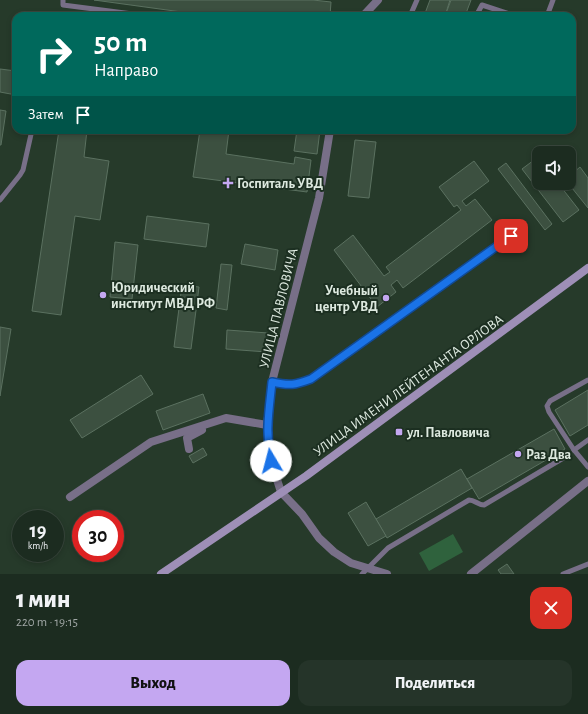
<!DOCTYPE html>
<html lang="ru">
<head>
<meta charset="utf-8">
<style>
  :root { --surface:#1c2c20; --page:#253429; --text:#f1f3f6; --muted:#a0a7a5; --line:#3a483e; --accent:#c4a7f1 }
  body { margin:0; font-family:"Alegreya Sans",sans-serif; background:var(--page); color:var(--text); height:100vh; display:flex; flex-direction:column; font-size:15px; white-space:nowrap }
  * { box-sizing:border-box; margin:0 }
  p { font-size:13px; color:var(--muted) }
  .icon { flex:none; width:22px; height:22px; fill:none; stroke:currentColor; stroke-width:2; stroke-linecap:round; stroke-linejoin:round }
  .map { position:relative; height:574px; overflow:hidden }
  .panel { display:flex; flex-direction:column; background:var(--surface); flex:1 }
  .panel>* { flex:none }
  .guide { position:absolute; left:12px; top:12px; width:564px; height:122px; border-radius:12px; box-shadow:0 2px 6px #0003,0 0 0 1px var(--line); background:#00695c; color:#fff; overflow:hidden }
  .tools { position:absolute; left:532px; top:146px; display:grid; gap:8px }
  .tools a { display:grid; place-items:center; width:44px; height:44px; border-radius:8px; background:var(--surface); box-shadow:0 2px 6px #0003,0 0 0 1px var(--line); font-size:20px }
  .speed { position:absolute; left:12px; top:510px; display:flex; gap:8px; font-size:20px; font-weight:700; text-align:center }
  .speed>* { display:grid; place-content:center; width:52px; height:52px; border-radius:50%; background:var(--surface); box-shadow:0 2px 6px #0003,0 0 0 1px var(--line); line-height:1 }
  .speed small { font-size:10px; font-weight:400 }
  .speed .limit { border:6px solid #d22; background:#fff; color:#111 }
  .pin { position:absolute; display:grid; place-items:center; width:34px; height:34px; color:#fff; margin:-17px; border-radius:8px; box-shadow:0 2px 6px #0006 }
  .me { position:absolute; width:44px; margin:-22px; rotate:352deg; stroke-linejoin:round; filter:drop-shadow(0 0 3px #0008) }
  .turn { display:flex; align-items:center; gap:14px; height:84px; padding:0 16px; font-size:18px }
  .turn .icon { width:52px; height:52px; stroke-width:2.5 }
  .turn b { display:block; font-size:28px; line-height:34px }
  .then { display:flex; align-items:center; height:38px; padding:0 16px; background:#0003; gap:8px; font-size:15px }
  .round { display:grid; place-items:center; flex:none; width:42px; height:42px; border-radius:12px; background:var(--page) }
  .headline { display:flex; align-items:center; justify-content:space-between; height:68px; padding:0 16px }
  h1 { font-size:24px; font-weight:800; line-height:30px }
  .cta { display:flex; gap:8px; margin-top:auto; padding:8px 16px }
  .cta a { flex:1; height:46px; border-radius:12px; background:var(--accent); color:#111; font-size:16px; font-weight:800; line-height:46px; text-align:center }
  .cta a+a { background:var(--page); color:var(--text) }
  .map>svg:first-child { display:block }
  .green { fill:#2f623d }
  .building { fill:#3c5040; stroke:#5b7160 }
  .lines { fill:none; stroke-linecap:round; stroke-linejoin:round }
  .service { stroke:#786f88; stroke-width:5 }
  .minor { stroke:#786f88; stroke-width:8 }
  .secondary { stroke:#9e8fb7; stroke-width:8 }
  .route-casing { stroke:#114b97; stroke-width:10 }
  .route { stroke:#1a73e8; stroke-width:7 }
  .poi-dot { fill:#c4a7f1; stroke:#1c2f21; stroke-width:1.5 }
  .labels { text-anchor:middle; stroke-width:4; stroke-linejoin:round; paint-order:stroke }
  .poi-label { font-size:14px; font-weight:bold; fill:#dde9df; stroke:#1c2f21; text-anchor:start }
  .street-label { font-size:14px; fill:#dde9df; stroke:#1c2f21 }
</style>
</head>
<body>
<div class="map">
<svg width="588" height="574" viewBox="0 0 588 574">
  <rect width="100%" height="100%" fill="#263a2a"/>
  <path class="green" d="M453,534L463,552L429,571L419,553Z"/>
  <g class="building">
    <path d="M94,0H313L331,2L330,16L299,13L298,16H297L268,12L261,16H211Z"/>
    <path d="M430,0H450L445,16H424Z"/>
    <path d="M451,0H471L465,16H445Z"/>
    <path d="M0,69L16,71V95L0,92Z"/>
    <path d="M0,110L6,111L1,145H0Z"/>
    <path d="M59,130H87L84,157L109,161L100,220L75,216L61,315L32,311Z"/>
    <path d="M200,130H229L226,154L294,164L295,157L311,160L307,192L193,177Z"/>
    <path d="M297,130H320L317,154L294,151Z"/>
    <path d="M355,140L376,142L369,198L348,196Z"/>
    <path d="M538,157L539,183H558L579,210L563,222L522,169Z"/>
    <path d="M474,161L489,181L462,201L466,206L475,199L492,220L403,288L397,280L391,285L396,292L377,307L334,250L353,235L384,276L390,272L386,267L461,210L457,205L454,207L439,187Z"/>
    <path d="M506,163L552,224L545,230L498,169Z"/>
    <path d="M580,167L588,178V208L568,183H569V168L573,173Z"/>
    <path d="M147,216L209,224L206,247L144,239Z"/>
    <path d="M115,242L138,245L132,299L110,297Z"/>
    <path d="M245,244L278,250L275,270L241,264Z"/>
    <path d="M221,264L232,265L227,310L216,308Z"/>
    <path d="M182,285L199,287L191,349L174,347Z"/>
    <path d="M0,327L11,329L0,396Z"/>
    <path d="M227,330L268,333L267,352L226,349Z"/>
    <path d="M141,375L153,394L82,438L70,420Z"/>
    <path d="M588,390V425L570,436L555,410Z"/>
    <path d="M203,394L210,413L163,430L156,411Z"/>
    <path d="M554,429L565,449L479,499L467,479Z"/>
    <path d="M203,448L207,455L193,463L189,456Z"/>
    <path d="M461,469L472,488L387,538L376,519Z"/>
    <path d="M366,502L386,536L368,546L348,513Z"/>
    <path d="M507,564L514,574H501L498,570Z"/>
  </g>
  <g class="lines">
    <g class="service">
      <path d="M63,0V5L148,16"/>
      <path d="M410,16L417,0"/>
      <path d="M476,16L482,5L516,16"/>
      <path d="M547,16L553,0"/>
      <path d="M0,200L20,175L23,170L32,130"/>
      <path d="M588,380L550,401L547,406L549,412L574,450L588,467"/>
      <path d="M272,382C290,386 295,385 311,379L523,227"/>
      <path d="M574,450L588,440"/>
      <path d="M362,574L388,548L469,500C475,500 478,505 484,505L565,457"/>
      <path d="M563,574L588,564"/>
    </g>
    <g class="minor">
      <path d="M363,16L378,0"/>
      <path d="M330,130L319,198L272,382L267,425L269,449L271,461L281,492L302,514L319,538L334,552L351,563L387,574"/>
      <path d="M189,449L187,438L202,430"/>
      <path d="M70,497L151,442L226,418L267,425"/>
      <path d="M471,574L588,481"/>
    </g>
    <path class="secondary" d="M161,574L306,476L588,268"/>
  </g>
  <g class="lines">
    <defs>
      <path id="route" d="M271,461C265,432 269,411 272,382C290,386 295,385 311,379L511,236"/>
    </defs>
    <use href="#route" class="route-casing"/>
    <use href="#route" class="route"/>
  </g>
  <g class="poi-dot">
    <path d="M226 177h4v4h4v4h-4v4h-4v-4h-4v-4h4z"/>
    <circle cx="103" cy="295" r="4"/>
    <circle cx="386" cy="298" r="4"/>
    <rect x="395" y="428" width="8" height="8" rx="2"/>
    <circle cx="518" cy="454" r="4"/>
  </g>
  <g class="labels">
    <g class="poi-label">
      <text x="237" y="188">Госпиталь УВД</text>
      <text x="111" y="292">Юридический<tspan x="111" dy="16">институт МВД РФ</tspan></text>
      <text x="378" y="295" text-anchor="end">Учебный<tspan x="378" dy="16">центр УВД</tspan></text>
      <text x="407" y="437">ул. Павловича</text>
      <text x="526" y="459">Раз Два</text>
    </g>
    <g class="street-label">
      <text transform="translate(278 308) rotate(-76)" y="5">УЛИЦА ПАВЛОВИЧА</text>
      <text transform="translate(408 385) rotate(-36)" y="5">УЛИЦА ИМЕНИ ЛЕЙТЕНАНТА ОРЛОВА</text>
    </g>
  </g>
</svg>
<div class="tools">
<a><svg class="icon" aria-label="sound" viewBox="0 0 24 24"><path d="M4 9h4l5-4v14l-5-4H4zM17 9q2 3 0 6"/></svg></a>
</div>
<div class="speed"><div>19<small>km/h</small></div><div class="limit">30</div></div>
<div class="pin" style="left:511px;top:236px;background:#d93025"><svg class="icon" aria-label="arrive" viewBox="0 0 24 24"><path d="M6 21V4h12l-3 4 3 4H6"/></svg></div>
<svg class="me" style="left:271px;top:461px" viewBox="-20 -20 40 40"><circle r="19" fill="#fff"/><path d="M0-13L10 11 0 6-10 11z" fill="#1a73e8"/></svg>
<div class="guide">
<div class="turn"><svg class="icon" aria-label="right" viewBox="0 0 24 24"><path d="M7 20v-9h11M14 6l5 5-5 5"/></svg><div><b>50 m</b>Направо</div></div>
<div class="then">Затем<svg class="icon" aria-label="arrive" viewBox="0 0 24 24"><path d="M6 21V4h12l-3 4 3 4H6"/></svg></div>
</div>
</div>
<section class="panel">
<div class="headline"><div><h1>1 мин</h1><p>220 m · 19:15</p></div><a class="round" style="background:#d93025;color:#fff"><svg class="icon" aria-label="close" viewBox="0 0 24 24"><path d="M6 6l12 12M18 6L6 18"/></svg></a></div>
<div class="cta"><a>Выход</a><a>Поделиться</a></div>
</section>
</body>
</html>
